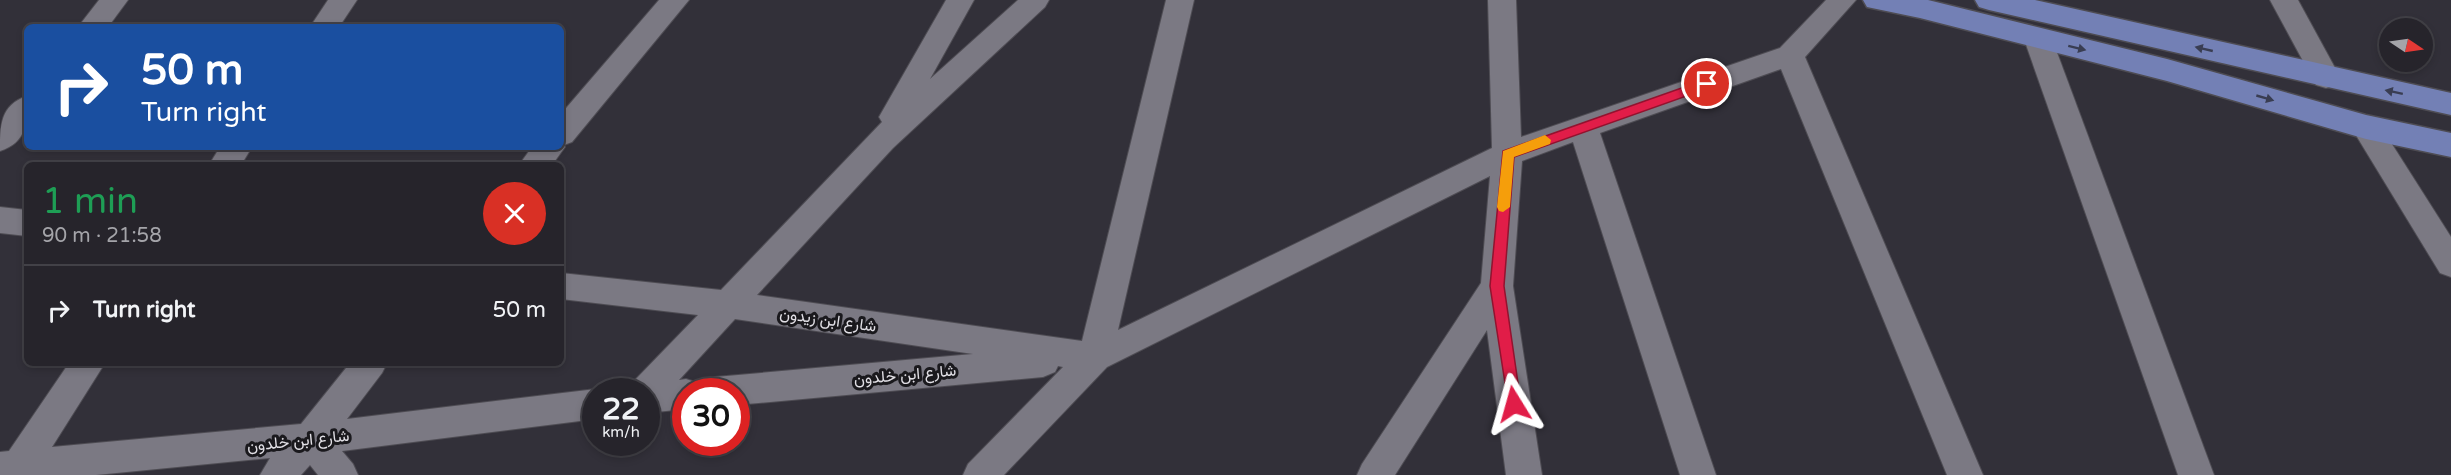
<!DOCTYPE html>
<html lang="en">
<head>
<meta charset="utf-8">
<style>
  :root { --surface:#26242b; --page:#323037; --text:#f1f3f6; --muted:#a4a4a9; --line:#424147 }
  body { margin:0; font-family:"Varela Round",Vazirmatn,sans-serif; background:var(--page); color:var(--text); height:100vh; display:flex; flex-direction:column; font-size:22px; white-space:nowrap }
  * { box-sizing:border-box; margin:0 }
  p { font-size:20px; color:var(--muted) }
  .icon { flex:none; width:33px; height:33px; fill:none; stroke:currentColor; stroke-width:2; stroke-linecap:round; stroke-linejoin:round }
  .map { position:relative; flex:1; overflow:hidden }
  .sheet { position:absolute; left:24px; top:162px; width:540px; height:204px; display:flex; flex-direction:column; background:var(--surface); border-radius:9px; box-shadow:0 3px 9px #0003,0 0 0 2px var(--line) }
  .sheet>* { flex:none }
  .top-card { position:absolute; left:24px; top:24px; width:540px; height:126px; border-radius:9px; box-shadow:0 3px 9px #0003,0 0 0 2px var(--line); background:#1a4fa0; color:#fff; overflow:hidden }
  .needle { width:39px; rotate:103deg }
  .tools { position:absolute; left:2379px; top:18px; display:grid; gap:12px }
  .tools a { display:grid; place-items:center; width:54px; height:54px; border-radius:50%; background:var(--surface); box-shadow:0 3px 9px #0003,0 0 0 2px var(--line); font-size:30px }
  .speed { position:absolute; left:582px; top:378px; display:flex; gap:12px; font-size:30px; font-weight:700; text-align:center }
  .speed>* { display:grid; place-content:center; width:78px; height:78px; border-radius:50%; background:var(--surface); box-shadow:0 3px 9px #0003,0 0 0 2px var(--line); line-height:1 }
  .speed small { font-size:15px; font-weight:400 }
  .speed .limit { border:9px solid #d22; background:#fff; color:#111 }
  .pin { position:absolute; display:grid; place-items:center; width:51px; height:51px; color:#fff; margin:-26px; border:3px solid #fff; border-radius:50%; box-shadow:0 2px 6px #0007 }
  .me { position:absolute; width:66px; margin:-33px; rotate:352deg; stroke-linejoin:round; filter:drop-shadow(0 0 4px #0008) }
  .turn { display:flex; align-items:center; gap:21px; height:126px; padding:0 18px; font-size:27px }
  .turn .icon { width:78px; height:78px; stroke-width:2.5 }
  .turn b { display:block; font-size:42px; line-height:51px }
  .round { display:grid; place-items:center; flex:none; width:63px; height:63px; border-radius:32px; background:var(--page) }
  .headline { display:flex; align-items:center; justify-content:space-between; height:102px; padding:0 18px }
  h1 { font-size:36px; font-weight:600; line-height:45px; color:#1e9e55 }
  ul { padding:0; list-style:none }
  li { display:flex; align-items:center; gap:18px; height:90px; padding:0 18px; border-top:2px solid var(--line) }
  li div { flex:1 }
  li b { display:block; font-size:22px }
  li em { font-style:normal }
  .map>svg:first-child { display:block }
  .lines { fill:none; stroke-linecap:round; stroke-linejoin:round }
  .street-casing { stroke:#4e4c53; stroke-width:2 }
  .primary-casing { stroke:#4e4c53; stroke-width:3 }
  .street { fill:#7b7983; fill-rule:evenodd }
  .primary { fill:#7380b5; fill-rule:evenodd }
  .oneway { fill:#393d52 }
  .route { fill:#e11d48; stroke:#92132f; stroke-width:1.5 }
  .slow { fill:#f59e0b }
  .labels { text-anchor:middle; stroke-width:6; stroke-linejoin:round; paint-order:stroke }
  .street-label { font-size:16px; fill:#e2e0e6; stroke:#1a191d }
</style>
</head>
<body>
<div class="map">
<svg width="2451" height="475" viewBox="0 0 2451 475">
  <rect width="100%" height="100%" fill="#323039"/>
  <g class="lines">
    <defs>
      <g id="street">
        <path d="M99,0H128L108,27H78Z"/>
        <path d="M328,0H357L339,27H310Z"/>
        <path d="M659,0H689L572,142L564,145L565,147L552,165H519L532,147H561V114Z"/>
        <path d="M946,0H974L930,79L1018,0H1049L1045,7L893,148L757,295L1082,341L1166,0H1194L1118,330L1492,148L1488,0H1516L1521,137L1780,48L1826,0H1856L1805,57L1983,475H1947L1781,69L1600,133L1716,475H1680L1573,142L1522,161L1513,286L1542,475H1506L1487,330L1395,475H1357L1362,464L1481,283L1490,176L1107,367L1004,475H963L968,464L1063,367L1058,366L1055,372L1043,377L736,405V392H686V409L646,413V392H629L634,381L698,315L561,299V273L721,290L882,122L879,117ZM735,319L973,354L715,377L703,381L700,388L698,383L686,379L679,380Z"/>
        <path d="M2270,0H2298L2340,77L2336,85L2326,88L2316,85Z"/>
        <path d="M2038,29L2048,32L2052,39L2214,475H2178L2024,39L2028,32Z"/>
        <path d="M27,96C27,121 28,142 0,151C0,126 0,105 27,96Z"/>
        <path d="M2366,116L2376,119L2451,237V277L2440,273L2351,127L2356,119Z"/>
        <path d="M220,147H252L241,165H209Z"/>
        <path d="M0,207L27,210V236L0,233Z"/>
        <path d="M69,363H105L52,447L301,424L350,363H387L382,373L347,419L596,389L603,392H596V419L342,451L353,464L358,475H318L310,465L301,475H260L270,458L96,475H0V452L9,451Z"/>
      </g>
      <g id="primary">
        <path d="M1863,0H1928L2167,59L2366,115L2451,133V157L2366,139L2167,81L1920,18L1867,7Z"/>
        <path d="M1975,0H2035L2451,93V115L1989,10L1979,7Z"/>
      </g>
    </defs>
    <use href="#street" class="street-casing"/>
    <use href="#primary" class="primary-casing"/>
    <use href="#street" class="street"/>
    <use href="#primary" class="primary"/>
  </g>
  <defs><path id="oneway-solid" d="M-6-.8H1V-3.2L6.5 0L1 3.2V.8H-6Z" transform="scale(1.5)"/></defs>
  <g class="oneway">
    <use href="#oneway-solid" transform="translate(2077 48) rotate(14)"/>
    <use href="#oneway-solid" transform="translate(2204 49) rotate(-167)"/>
    <use href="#oneway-solid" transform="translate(2394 92) rotate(-168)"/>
    <use href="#oneway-solid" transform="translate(2265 98) rotate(16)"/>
  </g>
  <path class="route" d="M1707,79L1712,80L1713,84L1712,87L1514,157L1504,286L1521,404L1519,409L1514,411L1509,409L1490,286L1503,151Z"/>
  <path class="slow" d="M1545,135L1551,140L1550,144L1514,157L1510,207L1503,212L1499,211L1497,207L1503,151Z"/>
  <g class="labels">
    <g class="street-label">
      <text transform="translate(828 319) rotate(8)" y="6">شارع ابن زيدون</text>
      <text transform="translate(905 374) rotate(-5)" y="6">شارع ابن خلدون</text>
      <text transform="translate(298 440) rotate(-6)" y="6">شارع ابن خلدون</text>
    </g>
  </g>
</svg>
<div class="tools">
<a><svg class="needle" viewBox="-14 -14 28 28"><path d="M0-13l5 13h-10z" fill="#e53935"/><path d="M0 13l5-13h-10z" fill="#a4a4a9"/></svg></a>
</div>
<div class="speed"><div>22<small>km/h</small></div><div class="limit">30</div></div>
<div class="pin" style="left:1707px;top:84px;background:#d93025"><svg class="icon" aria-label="arrive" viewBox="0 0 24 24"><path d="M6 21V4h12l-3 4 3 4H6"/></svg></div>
<svg class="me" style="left:1514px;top:404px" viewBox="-20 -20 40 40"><path d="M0-17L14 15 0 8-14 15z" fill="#e11d48" stroke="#fff" stroke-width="4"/></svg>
<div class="top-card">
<div class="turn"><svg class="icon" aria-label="right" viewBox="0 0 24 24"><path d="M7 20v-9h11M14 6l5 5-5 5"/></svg><div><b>50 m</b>Turn right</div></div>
</div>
<section class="sheet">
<div class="headline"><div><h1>1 min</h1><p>90 m · 21:58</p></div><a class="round" style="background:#d93025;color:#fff"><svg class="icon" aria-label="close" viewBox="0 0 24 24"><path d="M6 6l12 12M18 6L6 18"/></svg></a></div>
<ul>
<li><svg class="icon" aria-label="right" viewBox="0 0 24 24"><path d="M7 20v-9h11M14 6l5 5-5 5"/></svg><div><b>Turn right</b></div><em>50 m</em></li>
</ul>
</section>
</div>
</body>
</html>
